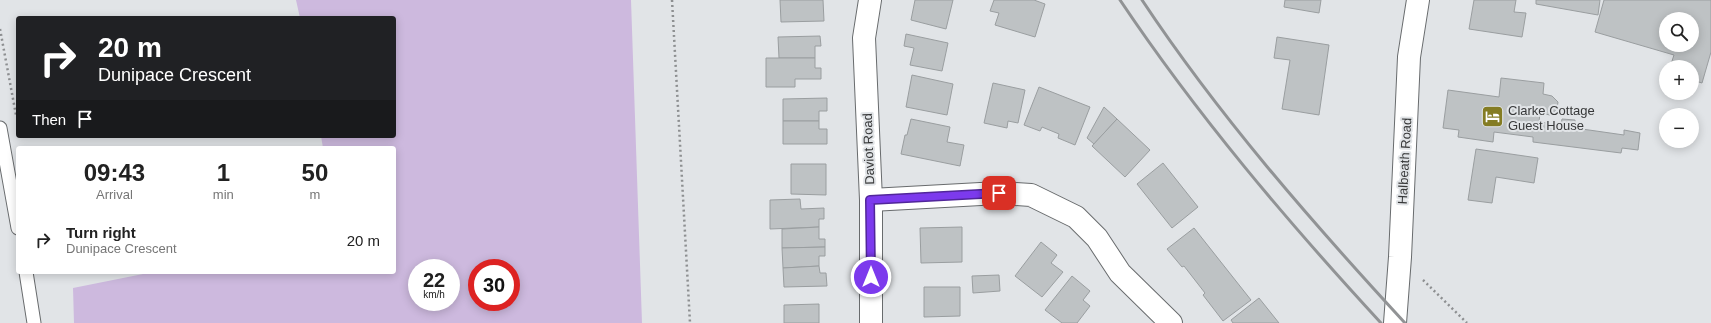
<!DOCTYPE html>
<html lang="en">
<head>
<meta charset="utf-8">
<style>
  :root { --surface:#fff; --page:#f2f2f2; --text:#222; --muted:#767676 }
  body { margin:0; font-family:Helvetica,sans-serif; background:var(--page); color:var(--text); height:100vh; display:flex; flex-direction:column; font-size:15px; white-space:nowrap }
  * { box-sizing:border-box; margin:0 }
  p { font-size:13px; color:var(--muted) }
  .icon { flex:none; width:22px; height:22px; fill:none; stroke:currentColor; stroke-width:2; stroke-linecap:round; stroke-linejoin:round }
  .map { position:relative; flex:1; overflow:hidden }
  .sheet { position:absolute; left:16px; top:146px; width:380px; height:128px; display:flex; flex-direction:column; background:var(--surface); border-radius:4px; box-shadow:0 2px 10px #0003 }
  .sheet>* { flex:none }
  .hud { position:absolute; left:16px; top:16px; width:380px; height:122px; border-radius:4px; box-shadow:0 2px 10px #0003; background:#202124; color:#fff; overflow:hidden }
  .buttons { position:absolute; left:1659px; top:12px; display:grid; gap:8px }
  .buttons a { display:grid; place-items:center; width:40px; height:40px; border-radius:50%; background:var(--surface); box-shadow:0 2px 10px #0003; font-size:20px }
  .speed { position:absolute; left:408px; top:259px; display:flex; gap:8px; font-size:20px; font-weight:700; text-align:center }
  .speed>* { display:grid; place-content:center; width:52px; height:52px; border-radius:50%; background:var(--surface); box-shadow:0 2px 10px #0003; line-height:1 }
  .speed small { font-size:10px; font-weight:400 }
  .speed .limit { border:6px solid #d22; background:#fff; color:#111 }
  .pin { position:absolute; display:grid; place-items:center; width:34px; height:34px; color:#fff; margin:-17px; border-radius:8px; box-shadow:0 2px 6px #0006 }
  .me { position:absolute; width:44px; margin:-22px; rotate:0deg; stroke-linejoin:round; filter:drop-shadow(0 0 3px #0008) }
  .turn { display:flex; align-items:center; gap:14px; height:84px; padding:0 16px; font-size:18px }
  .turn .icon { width:52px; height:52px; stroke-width:2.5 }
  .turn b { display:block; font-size:28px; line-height:34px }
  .then { display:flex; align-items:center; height:38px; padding:0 16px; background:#0003; gap:8px; font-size:15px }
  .eta { display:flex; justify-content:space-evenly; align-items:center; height:68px; text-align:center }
  .eta b { font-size:24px; font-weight:700; line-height:28px }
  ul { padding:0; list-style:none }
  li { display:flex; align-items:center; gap:12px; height:52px; padding:0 16px }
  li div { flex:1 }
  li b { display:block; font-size:15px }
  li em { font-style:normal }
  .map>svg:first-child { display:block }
  .green { fill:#cdb9de; fill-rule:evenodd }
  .building { fill:#bec2c4; stroke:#9a9ea0; fill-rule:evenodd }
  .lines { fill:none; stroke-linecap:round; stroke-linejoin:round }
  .lane-casing { stroke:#686b6d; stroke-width:15 }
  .street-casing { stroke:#686b6d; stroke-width:24 }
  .primary-casing { stroke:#686b6d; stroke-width:24 }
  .path { stroke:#8d8f91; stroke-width:2.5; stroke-dasharray:2 3; stroke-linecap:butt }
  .lane { stroke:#fff; stroke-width:13 }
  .street { stroke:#fff; stroke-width:22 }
  .primary { stroke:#fff; stroke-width:22 }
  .rail { stroke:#919395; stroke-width:3 }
  .route-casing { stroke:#51269a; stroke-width:10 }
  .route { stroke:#7c3aed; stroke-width:7 }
  .labels { text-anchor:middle; stroke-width:4; stroke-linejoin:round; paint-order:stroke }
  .poi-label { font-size:13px; fill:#373839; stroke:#e1e4e7; text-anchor:start }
  .street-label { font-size:13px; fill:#373839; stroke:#e1e4e7 }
</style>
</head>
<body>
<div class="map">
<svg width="1711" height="323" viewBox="0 0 1711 323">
  <rect width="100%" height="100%" fill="#e1e4e7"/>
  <path class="green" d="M296,0H631L642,323H74L73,288L153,272H394V148H323L321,136H394V18H300ZM417,268H451V302H417ZM477,268H511V302H477Z"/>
  <g class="building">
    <path d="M780,0H823L824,21L781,22Z"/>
    <path d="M915,0H953L946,29L911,20Z"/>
    <path d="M994,0H1034L1045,4L1035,37L995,25L999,13L990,11Z"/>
    <path d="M1285,0H1321L1319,13L1284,7Z"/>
    <path d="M1474,0H1516L1514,12L1526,13L1522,37L1469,29Z"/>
    <path d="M1536,0H1600L1598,15L1536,4Z"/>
    <path d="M1604,0H1711V52L1702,83L1692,80V67H1670L1674,55L1595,32ZM1666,19H1692V45H1666Z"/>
    <path d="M906,34L948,43L942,71L910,65L914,48L904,46Z"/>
    <path d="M820,36L821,46H815V58H779L778,37Z"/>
    <path d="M1277,37L1329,45L1319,115L1282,109L1290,60L1274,58Z"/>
    <path d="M766,58H815V68H821V79H795V87H766Z"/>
    <path d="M912,75L953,84L947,115L906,107Z"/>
    <path d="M1501,78L1544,83L1543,94L1552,96L1558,102L1557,109L1550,115L1540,113L1539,122L1561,125L1562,119L1575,120V128L1624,135V130L1640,133L1638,150L1622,148L1621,153L1533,142V137L1494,132L1493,142L1458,137L1459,130L1443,128L1448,90L1499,97Z"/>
    <path d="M993,83L1025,90L1018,123L1008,121L1007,128L984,123Z"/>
    <path d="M1039,87L1090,107L1075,145L1058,138L1059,134L1042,127L1040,131L1024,125Z"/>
    <path d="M827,98V111H819V121H783V99Z"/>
    <path d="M1104,107L1117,119L1094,144L1087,138Z"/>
    <path d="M911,119L950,127L947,142L964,145L960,166L901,154L905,135H907Z"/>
    <path d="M1117,119L1150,150L1125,177L1092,146Z"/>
    <path d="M783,121H819V129H827V144H783Z"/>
    <path d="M1476,149L1538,158L1534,183L1496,177L1492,203L1468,200Z"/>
    <path d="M1163,163L1198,207L1172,228L1137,184Z"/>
    <path d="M791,164H826V195L791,194Z"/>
    <path d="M800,199L801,209L824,208V219H819V227L770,229V200Z"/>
    <path d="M819,227V239H825V247L782,248V229Z"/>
    <path d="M962,227V262L921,263L920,228Z"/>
    <path d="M1194,228L1251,300L1223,321L1203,295L1205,293L1184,266L1182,267L1167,249Z"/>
    <path d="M1041,242L1057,255L1051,263L1063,272L1042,297L1015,276Z"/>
    <path d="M825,247V256H819V266L783,268L782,248Z"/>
    <path d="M819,266L820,273H826L827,286L784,287L783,268Z"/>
    <path d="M999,275L1000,291L973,293L972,276Z"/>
    <path d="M1072,276L1090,291L1083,300L1090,306L1077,323H1062L1045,310Z"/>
    <path d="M924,287H960V316L924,317Z"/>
    <path d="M1259,298L1279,323H1233L1231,320Z"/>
    <path d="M819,304V323H784V305Z"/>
  </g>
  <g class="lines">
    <defs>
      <g id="lane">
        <path d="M0,128L18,228"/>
        <path d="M26,272L34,323"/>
      </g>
      <g id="street">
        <path d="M870,0L864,38L871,200V323"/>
        <path d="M871,200L999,193L1031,195L1076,217L1097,238L1120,273L1171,323"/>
      </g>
      <path id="primary" d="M1395,323L1400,257L1409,57L1418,0"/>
    </defs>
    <use href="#lane" class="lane-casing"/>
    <use href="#street" class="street-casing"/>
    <use href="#primary" class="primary-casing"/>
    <g class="path">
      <path d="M672,0L690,323"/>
      <path d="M0,29L16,115"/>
      <path d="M1423,280L1467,323"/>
    </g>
    <use href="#lane" class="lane"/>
    <use href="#street" class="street"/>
    <use href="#primary" class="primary"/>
    <g class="rail">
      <path d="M1120,0C1197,115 1287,221 1381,323"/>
      <path d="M1142,0C1219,116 1311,221 1405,323"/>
    </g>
  </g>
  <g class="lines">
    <defs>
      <path id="route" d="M871,277L870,200L999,193"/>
    </defs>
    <use href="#route" class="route-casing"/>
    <use href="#route" class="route"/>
  </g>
  <defs>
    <symbol id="hotel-square" viewBox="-11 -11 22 22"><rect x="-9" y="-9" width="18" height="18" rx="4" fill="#847c23" stroke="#e1e4e7"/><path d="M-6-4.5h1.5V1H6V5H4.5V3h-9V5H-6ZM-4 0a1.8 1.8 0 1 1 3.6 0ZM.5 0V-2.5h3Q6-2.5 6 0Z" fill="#fff"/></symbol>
  </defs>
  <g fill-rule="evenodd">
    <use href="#hotel-square" x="1480" y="104" width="25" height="25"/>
  </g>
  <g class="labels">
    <g class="poi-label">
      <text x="1508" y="115">Clarke Cottage<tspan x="1508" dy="15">Guest House</tspan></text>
    </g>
    <g class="street-label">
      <text transform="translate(868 149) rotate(-92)" y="5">Daviot Road</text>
      <text transform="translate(1404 161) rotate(-87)" y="5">Halbeath Road</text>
    </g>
  </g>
</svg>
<div class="buttons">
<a><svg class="icon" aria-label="search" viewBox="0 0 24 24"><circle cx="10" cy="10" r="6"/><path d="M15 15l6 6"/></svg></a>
<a>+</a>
<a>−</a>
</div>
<div class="speed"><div>22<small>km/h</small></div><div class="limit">30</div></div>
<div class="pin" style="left:999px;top:193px;background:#d93025"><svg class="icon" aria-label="arrive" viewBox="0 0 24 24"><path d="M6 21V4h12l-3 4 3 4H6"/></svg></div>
<svg class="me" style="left:871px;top:277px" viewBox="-20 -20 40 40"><circle r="17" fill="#7c3aed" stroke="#fff" stroke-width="3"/><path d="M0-11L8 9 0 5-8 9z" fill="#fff"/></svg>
<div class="hud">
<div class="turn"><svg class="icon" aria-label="right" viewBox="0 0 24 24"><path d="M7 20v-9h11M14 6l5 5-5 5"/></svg><div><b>20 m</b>Dunipace Crescent</div></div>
<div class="then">Then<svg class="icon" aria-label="arrive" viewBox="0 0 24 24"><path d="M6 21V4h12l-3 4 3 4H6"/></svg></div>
</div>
<section class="sheet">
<div class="eta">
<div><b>09:43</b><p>Arrival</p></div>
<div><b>1</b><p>min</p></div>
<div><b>50</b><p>m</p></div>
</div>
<ul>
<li><svg class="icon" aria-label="right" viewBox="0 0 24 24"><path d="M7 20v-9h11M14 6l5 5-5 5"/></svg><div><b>Turn right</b><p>Dunipace Crescent</p></div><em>20 m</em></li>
</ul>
</section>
</div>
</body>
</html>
